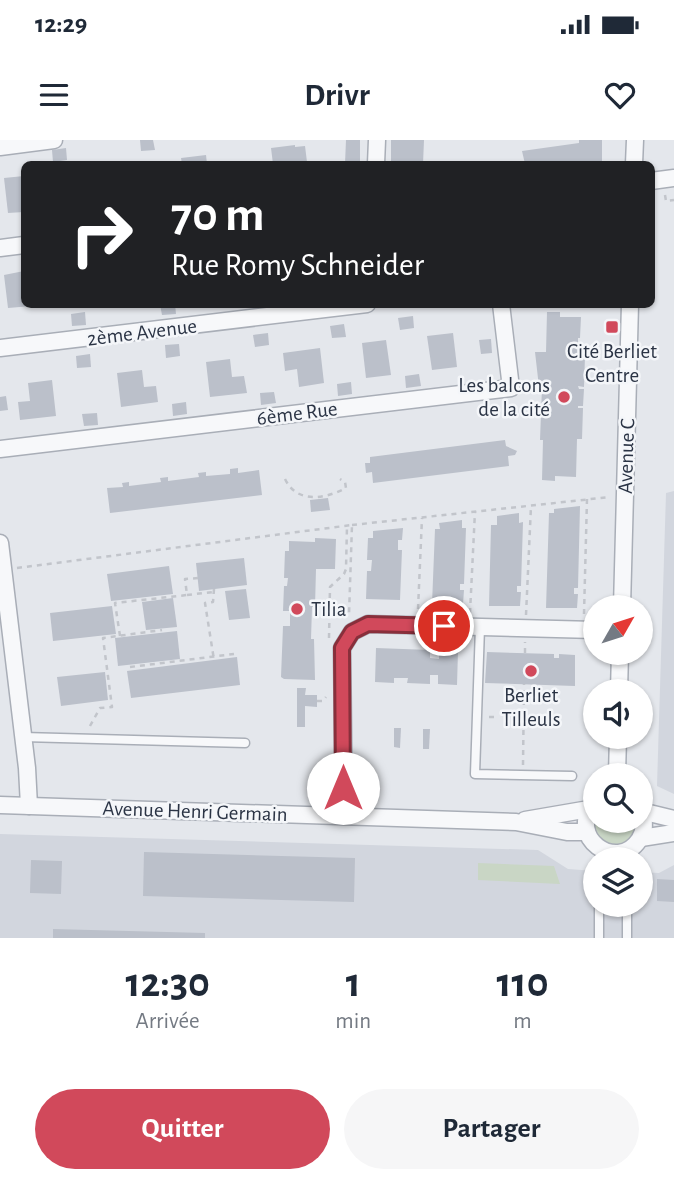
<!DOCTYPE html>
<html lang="fr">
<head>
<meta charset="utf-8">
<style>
  :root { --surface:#fff; --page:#f6f6f7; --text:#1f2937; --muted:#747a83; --accent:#d1495b }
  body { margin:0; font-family:"Alegreya Sans",sans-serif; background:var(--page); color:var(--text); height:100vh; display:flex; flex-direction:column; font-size:26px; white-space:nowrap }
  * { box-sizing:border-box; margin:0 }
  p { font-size:23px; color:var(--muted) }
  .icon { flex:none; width:38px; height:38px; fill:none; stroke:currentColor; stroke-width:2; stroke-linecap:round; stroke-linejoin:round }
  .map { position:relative; height:798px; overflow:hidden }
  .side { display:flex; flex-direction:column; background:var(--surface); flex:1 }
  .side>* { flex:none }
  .banner { position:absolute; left:21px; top:21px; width:634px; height:147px; border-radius:10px; box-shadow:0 2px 5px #0004; background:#202124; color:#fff; overflow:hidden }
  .needle { width:46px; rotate:51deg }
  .buttons { position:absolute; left:583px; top:455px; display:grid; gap:14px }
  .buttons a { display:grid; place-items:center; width:70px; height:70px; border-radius:50%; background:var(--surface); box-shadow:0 2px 5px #0004; font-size:35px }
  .pin { position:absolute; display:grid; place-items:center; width:60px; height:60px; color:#fff; margin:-30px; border:4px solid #fff; border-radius:50%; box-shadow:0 2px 7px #0007 }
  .me { position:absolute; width:77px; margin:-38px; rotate:0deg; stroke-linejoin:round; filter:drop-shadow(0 0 5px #0008) }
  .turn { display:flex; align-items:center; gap:24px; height:147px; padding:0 35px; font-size:32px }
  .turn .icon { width:91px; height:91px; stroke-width:2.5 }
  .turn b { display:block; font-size:49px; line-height:60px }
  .eta { display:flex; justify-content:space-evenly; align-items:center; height:119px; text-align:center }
  .eta b { font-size:42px; font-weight:600; line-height:49px }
  .cta { display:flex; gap:14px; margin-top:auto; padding:14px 35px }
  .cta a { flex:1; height:80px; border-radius:42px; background:var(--accent); color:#fff; font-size:28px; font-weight:600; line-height:80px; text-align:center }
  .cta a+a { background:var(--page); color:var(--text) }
  .status { display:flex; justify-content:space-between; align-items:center; height:49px; padding:0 35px; background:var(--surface); direction:ltr }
  .status svg { height:19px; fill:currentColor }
  header { display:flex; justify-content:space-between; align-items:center; height:91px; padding:0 35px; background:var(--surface); font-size:32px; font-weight:600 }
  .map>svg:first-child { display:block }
  .built { fill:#d2d6de }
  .green { fill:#c9d6c5 }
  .building { fill:#bbc0ca }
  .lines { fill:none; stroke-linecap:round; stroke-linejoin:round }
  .service-casing { stroke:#a9aeb7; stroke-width:11 }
  .minor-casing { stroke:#a9aeb7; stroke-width:19 }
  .path { stroke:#c2c5cb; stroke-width:2.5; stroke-dasharray:5 5; stroke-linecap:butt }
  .service { stroke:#f7f8fa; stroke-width:8 }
  .minor { stroke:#f7f8fa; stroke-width:16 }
  .route-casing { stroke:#882f3b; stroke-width:18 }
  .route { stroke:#d1495b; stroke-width:12 }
  .poi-dot { fill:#d1495b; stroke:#f4f6f9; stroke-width:2.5 }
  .labels { text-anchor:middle; stroke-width:5; stroke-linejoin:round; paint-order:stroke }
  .street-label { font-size:21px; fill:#2b3445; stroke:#f4f6f9 }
  .poi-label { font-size:21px; fill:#2b3445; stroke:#f4f6f9 }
</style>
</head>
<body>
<div class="status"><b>12:29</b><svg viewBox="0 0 49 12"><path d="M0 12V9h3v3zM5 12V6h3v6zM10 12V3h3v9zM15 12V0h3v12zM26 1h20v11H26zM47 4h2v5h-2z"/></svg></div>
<header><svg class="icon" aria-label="menu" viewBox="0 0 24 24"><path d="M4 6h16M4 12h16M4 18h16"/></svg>Drivr<svg class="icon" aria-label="heart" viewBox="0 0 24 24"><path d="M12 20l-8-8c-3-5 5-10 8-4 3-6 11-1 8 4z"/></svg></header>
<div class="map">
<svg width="674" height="798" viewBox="0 0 674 798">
  <rect width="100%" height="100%" fill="#e4e7ec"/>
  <g class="built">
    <path d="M674,351V654L657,646L666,353Z"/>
    <path d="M0,694L538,710L568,729L595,731V765H640L641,732L659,733L674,725V798H0Z"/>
  </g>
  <g class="green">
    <path d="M595,676V681H636C637,715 590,713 595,676Z"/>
    <path d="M478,723L554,726L560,744L478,740Z"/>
  </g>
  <g class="building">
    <path d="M140,0H153L155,10L141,11Z"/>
    <path d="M346,0H360V24H345Z"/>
    <path d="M391,0H424L423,24H391Z"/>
    <path d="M579,0H602V23L525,24L522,11L579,3Z"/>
    <path d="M295,5V7L305,6L307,22L273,24L271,8Z"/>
    <path d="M66,8L67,20L53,22L52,10Z"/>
    <path d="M206,15L207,24H182L181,18Z"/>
    <path d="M24,36V72L8,73L4,38Z"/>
    <path d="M24,131V164L32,166L8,168L4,135Z"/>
    <path d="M160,164H175L176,174L162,175Z"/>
    <path d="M85,172L86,185L72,186L71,174Z"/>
    <path d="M547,172H560V177H581L580,198H578V204H580V215L585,216L584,247L578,246L579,249H584L583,266H578V268H583L582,299H577L576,337L555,336V341L542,340L543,300H540L542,247H539L535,212H546Z"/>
    <path d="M413,176L414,188L400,190L398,178Z"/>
    <path d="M344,184L346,197L332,198L330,186Z"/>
    <path d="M268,193L269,205L255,207L253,195Z"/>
    <path d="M453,193L457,227L432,230L427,196Z"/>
    <path d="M491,199L492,213L481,214L479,200Z"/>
    <path d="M386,200L391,235L366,238L362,203Z"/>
    <path d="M179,204L180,216L166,218L165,205Z"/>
    <path d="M320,208L324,243L299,247L297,229L285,231L283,213Z"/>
    <path d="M90,214L91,227L77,228L76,216Z"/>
    <path d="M230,219L232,237L244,236L247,253L210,257L206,222Z"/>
    <path d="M142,230L144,247L156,246L158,262L121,267L117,233Z"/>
    <path d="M419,234L421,246L406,248L405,236Z"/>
    <path d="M52,240L56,276L20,280L18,262L30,261L28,243Z"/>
    <path d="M351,242L352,254L338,256L337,244Z"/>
    <path d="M274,252L276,263L261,265L260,253Z"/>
    <path d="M6,256L8,270L0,271V257Z"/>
    <path d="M186,262L187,274L173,276L172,264Z"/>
    <path d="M97,273L98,285L84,286L82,274Z"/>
    <path d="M505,300L506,306L517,311L515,315L508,316L509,326L373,343L372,332L366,333L365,323H370V317Z"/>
    <path d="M238,328V333L259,330L262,355L110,373L107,348L123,347L122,343L129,342V346L161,342L160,338L168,337V341L199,337L198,333L206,332V336L230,334V329Z"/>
    <path d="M328,358L330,370L311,372L310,360Z"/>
    <path d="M580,366L578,448H574V454H578L577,468H546L549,373H554V369Z"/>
    <path d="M519,373V383L523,382L521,446H517V452H521L520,466H489L491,385H497V376Z"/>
    <path d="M462,380V388H466L464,444H460V450H464L463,464H432L435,389H440L439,383Z"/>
    <path d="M403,388L402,400H398V410H402L400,460L366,459L367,431H371L372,420H367L368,398H373V391Z"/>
    <path d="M315,398L336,399L335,429H316L315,467H312L311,499H314L315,540L284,539L281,537L283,486H290V471H283L284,446H287L288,438H284L285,411H289V401L315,402Z"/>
    <path d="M244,418L247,445L199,451L196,423Z"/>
    <path d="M169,426L173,454L111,461L107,434Z"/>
    <path d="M246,449L250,478L229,480L225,451Z"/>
    <path d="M173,458L177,487L146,490L142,462Z"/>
    <path d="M112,466L116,494L53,501L50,473Z"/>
    <path d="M177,491L180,519L118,526L115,498Z"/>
    <path d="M376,508L430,510V518L439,519V510L458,511L457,545L438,544V535H430V544L407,543L408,538H394V543L375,542Z"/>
    <path d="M487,512L554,514V518H559V514L575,515V546L485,543Z"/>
    <path d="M237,517L240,545L131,558L127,531Z"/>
    <path d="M105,532L108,560L61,566L57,537Z"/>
    <path d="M297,548H306L305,555H317V567L305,566V587H297Z"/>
    <path d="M394,588H401L400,608L394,607Z"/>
    <path d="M423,589H430L429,609H423Z"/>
    <path d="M144,712L355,718L354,762L143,756Z"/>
    <path d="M31,720L62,721L61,754L30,753Z"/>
    <path d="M657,739L674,740V762L657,761Z"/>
    <path d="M53,789L205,793V798H53Z"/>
  </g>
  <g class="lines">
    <defs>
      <g id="service">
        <path d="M480,487L475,634L572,636"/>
        <path d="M23,597L245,603"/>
        <path d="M599,765V798"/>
        <path d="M627,798V765"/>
      </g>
      <g id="minor">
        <path d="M0,7L54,0"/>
        <path d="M376,24L377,0"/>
        <path d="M634,24L635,0"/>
        <path d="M651,41L674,38"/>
        <path d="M0,108L24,105"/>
        <path d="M0,208L367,164"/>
        <path d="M0,309L511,248L501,164"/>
        <path d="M0,403L27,628L29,666"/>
        <path d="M622,467L630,164"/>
        <path d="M619,551L620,513"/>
        <path d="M617,635L618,597"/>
        <path d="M595,662C565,697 617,733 639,700C646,690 645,680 640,669"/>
        <path d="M0,665L516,682L567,692H587"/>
        <path d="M641,671L674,679"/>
        <path d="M344,676L342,508L352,492L368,484L595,490"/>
        <path d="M525,680L589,669"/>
        <path d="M641,698L674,693"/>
      </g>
    </defs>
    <use href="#service" class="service-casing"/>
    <use href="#minor" class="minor-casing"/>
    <g class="path">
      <path d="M665,55L666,61L674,60"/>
      <path d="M285,339C297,364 325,359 346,348L345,342L340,339"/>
      <path d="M352,385L610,357"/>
      <path d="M17,428L352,385L349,475"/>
      <path d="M214,449L213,462L205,463L214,520"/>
      <path d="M187,455L213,452"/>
      <path d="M418,469L422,378"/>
      <path d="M470,473L475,371"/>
      <path d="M584,474L587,359"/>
      <path d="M526,475L531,366"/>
      <path d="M120,496L115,463L187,455L185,439L198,438"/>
      <path d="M329,498L330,447L344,434L346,429L347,386"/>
      <path d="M525,513V502"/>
      <path d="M130,527L234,514"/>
      <path d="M317,561H323L326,557"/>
      <path d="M489,577H499"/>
      <path d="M90,586L100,568L112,567L103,498L162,490"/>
      <path d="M523,625L524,544"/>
    </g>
    <use href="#service" class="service"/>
    <use href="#minor" class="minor"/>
  </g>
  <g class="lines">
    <defs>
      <path id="route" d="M343,648L342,508L352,492L368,484L444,486"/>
    </defs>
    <use href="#route" class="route-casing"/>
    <use href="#route" class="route"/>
  </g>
  <g class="poi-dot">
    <rect x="605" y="180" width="14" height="14" rx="3.5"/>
    <circle cx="564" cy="257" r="7"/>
    <circle cx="297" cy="469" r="7"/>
    <circle cx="531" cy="531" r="7"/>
  </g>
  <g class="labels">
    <g class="street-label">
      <text transform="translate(142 192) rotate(-7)" y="7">2ème Avenue</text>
      <text transform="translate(297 273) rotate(-7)" y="7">6ème Rue</text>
      <text transform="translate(626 316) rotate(-88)" y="7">Avenue C</text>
      <text transform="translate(195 671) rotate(2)" y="7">Avenue Henri Germain</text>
    </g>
    <g class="poi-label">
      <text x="612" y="218">Cité Berliet<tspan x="612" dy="24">Centre</tspan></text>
      <text x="550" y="252" text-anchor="end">Les balcons<tspan x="550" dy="24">de la cité</tspan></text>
      <text x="311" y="476" text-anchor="start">Tilia</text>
      <text x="531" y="562">Berliet<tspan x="531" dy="24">Tilleuls</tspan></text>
    </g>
  </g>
</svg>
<div class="buttons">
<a><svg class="needle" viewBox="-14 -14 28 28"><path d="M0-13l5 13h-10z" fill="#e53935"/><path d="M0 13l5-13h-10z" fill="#747a83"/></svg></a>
<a><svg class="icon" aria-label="sound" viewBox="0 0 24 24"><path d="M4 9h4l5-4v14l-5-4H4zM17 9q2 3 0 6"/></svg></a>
<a><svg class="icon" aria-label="search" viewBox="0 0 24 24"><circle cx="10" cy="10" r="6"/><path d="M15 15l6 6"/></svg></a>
<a><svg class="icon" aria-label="layers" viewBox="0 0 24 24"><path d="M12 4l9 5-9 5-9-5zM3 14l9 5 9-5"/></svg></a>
</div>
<div class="pin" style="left:444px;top:486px;background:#d93025"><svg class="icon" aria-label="arrive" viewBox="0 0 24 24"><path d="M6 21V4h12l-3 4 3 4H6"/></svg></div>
<svg class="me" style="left:343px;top:648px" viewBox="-20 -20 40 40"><circle r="19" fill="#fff"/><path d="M0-13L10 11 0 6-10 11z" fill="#d1495b"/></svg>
<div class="banner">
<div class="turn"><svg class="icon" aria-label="right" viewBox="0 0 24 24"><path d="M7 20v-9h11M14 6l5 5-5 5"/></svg><div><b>70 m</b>Rue Romy Schneider</div></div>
</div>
</div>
<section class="side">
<div class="eta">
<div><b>12:30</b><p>Arrivée</p></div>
<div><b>1</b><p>min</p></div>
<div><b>110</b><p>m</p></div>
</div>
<div class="cta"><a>Quitter</a><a>Partager</a></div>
</section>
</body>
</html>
